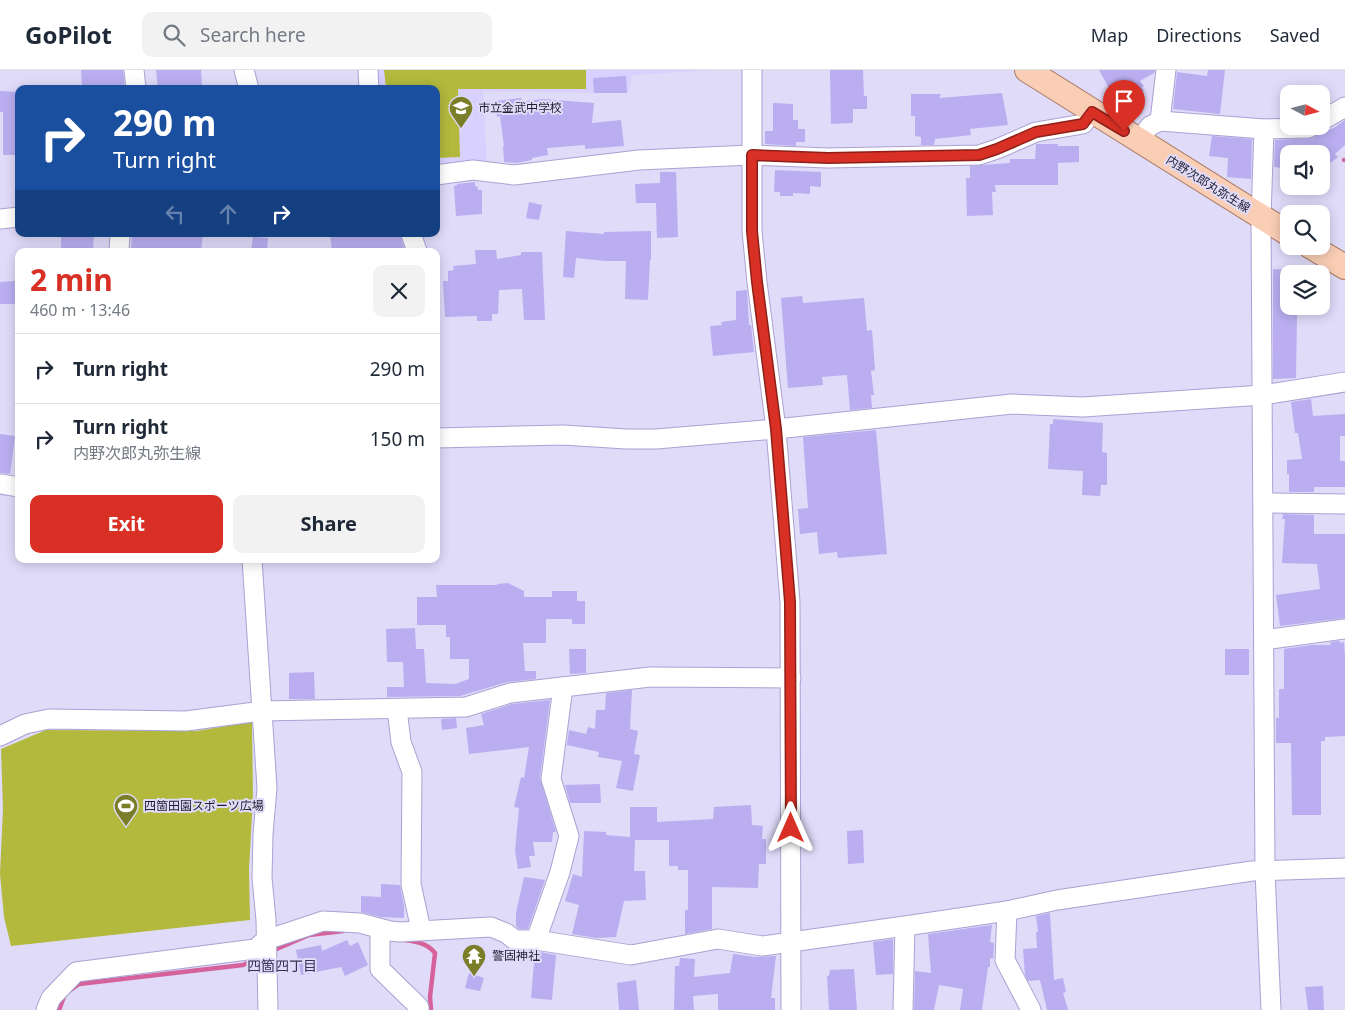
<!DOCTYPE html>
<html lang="en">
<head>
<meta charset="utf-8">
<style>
  :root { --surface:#fff; --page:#f2f2f3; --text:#1f2937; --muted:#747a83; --line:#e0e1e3; --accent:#d93025 }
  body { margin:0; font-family:"Noto Sans","Noto Sans JP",sans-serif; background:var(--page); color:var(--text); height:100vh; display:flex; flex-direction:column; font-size:19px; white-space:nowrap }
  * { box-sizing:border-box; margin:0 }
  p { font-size:16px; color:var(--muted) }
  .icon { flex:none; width:28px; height:28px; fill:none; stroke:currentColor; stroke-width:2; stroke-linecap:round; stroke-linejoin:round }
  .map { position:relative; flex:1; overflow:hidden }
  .drawer { position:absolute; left:15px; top:178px; width:425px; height:315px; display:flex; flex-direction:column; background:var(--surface); border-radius:10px; box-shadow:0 2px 12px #0003 }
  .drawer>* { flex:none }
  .hud { position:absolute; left:15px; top:15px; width:425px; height:152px; border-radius:10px; box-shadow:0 2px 12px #0003; background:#1a4fa0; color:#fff; overflow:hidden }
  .needle { width:32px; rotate:97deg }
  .tools { position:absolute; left:1280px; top:15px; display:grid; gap:10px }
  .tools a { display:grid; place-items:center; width:50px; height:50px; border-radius:10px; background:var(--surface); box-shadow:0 2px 12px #0003; font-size:25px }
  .pin { position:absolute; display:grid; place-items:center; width:42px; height:42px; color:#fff; margin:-51px -21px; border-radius:50% 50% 50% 0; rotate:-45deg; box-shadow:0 0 5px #0007 }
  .pin .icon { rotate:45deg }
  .me { position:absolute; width:55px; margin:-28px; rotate:0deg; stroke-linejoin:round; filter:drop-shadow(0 0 4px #0008) }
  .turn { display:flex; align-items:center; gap:18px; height:105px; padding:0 15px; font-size:22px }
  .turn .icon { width:65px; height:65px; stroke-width:2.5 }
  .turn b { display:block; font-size:35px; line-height:42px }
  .lanes { display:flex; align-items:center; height:48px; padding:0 15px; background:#0003; justify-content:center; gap:25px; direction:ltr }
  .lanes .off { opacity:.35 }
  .round { display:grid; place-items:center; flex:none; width:52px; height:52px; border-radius:10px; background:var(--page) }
  .headline { display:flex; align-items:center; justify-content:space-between; height:85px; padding:0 15px }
  h1 { font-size:30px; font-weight:700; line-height:38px; color:var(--accent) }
  .cta { display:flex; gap:10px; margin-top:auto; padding:10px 15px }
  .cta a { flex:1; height:58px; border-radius:10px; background:var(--accent); color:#fff; font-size:20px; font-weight:700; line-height:58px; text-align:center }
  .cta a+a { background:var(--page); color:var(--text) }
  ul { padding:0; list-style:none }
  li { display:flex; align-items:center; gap:15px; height:70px; padding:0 15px; border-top:1px solid var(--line) }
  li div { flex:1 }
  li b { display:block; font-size:19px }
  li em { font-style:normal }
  header { display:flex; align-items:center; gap:30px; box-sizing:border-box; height:70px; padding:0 25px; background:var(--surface); border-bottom:1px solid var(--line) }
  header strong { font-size:24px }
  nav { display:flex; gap:28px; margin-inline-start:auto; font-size:18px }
  .search { width:350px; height:45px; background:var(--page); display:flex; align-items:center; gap:12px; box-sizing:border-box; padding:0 18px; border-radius:10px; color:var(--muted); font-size:19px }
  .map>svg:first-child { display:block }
  .built { fill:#d8d1ff }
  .green { fill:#b2b93c }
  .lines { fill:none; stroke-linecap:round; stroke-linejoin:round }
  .stream { stroke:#d5629a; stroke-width:4.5 }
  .building { fill:#baaef0 }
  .minor-casing { stroke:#aaa2d2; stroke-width:21 }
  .major-casing { stroke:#ab7c66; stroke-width:26 }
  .minor { stroke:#fff; stroke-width:19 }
  .major { stroke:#f9ceb5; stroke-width:24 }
  .route-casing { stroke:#8d1f18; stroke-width:12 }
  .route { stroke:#d93025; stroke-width:9 }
  .labels { text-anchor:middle; stroke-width:4; stroke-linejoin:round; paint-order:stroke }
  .poi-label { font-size:12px; fill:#211e30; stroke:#dfdbf9; text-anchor:start }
  .street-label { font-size:12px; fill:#211e30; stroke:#dfdbf9 }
  .neighbourhood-label { font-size:14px; fill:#382f57; stroke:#dfdbf9 }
</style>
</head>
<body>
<header>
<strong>GoPilot</strong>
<div class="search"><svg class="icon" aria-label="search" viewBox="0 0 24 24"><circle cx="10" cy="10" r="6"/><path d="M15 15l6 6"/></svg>Search here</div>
<nav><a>Map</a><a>Directions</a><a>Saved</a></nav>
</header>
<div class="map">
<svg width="1345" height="940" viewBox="0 0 1345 940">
  <rect width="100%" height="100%" fill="#dfdbf9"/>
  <path class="built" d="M378,0H712L632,5L629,21L590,23L483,21L487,95L436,96V19H379Z"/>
  <g class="green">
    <path d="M384,0H586V19H458L460,87L436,88V19H386Z"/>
    <path d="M252,652L253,728L249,799L250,850L11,876L4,847L0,804L3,739L1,679L46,660L196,661Z"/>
  </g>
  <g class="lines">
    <g class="stream">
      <path d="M1344,90H1345"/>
      <path d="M405,870C417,872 427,873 435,883L430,927L431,940"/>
      <path d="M272,881L309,865L343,861"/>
      <path d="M59,940L65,924L79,914L243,895L261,887"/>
    </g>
  </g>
  <g class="building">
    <path d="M81,0H123L125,19H82Z"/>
    <path d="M156,0H201L202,19H158Z"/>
    <path d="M830,0H863L864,26H867V39H853V53L831,54Z"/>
    <path d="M1099,0H1155L1154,3L1140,11L1144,16L1142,17L1144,21L1118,35Z"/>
    <path d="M1208,0H1225L1220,44L1173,39L1177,2L1207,6Z"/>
    <path d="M626,6L627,23H594L593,8Z"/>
    <path d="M0,21L19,22V85H3V42H0Z"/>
    <path d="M1002,23L1008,55L970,59L971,65L935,69L934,75H921V67L915,66V46H911V24H941L939,28Z"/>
    <path d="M521,28L522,32L542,29L594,33L592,53L621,50L624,76L585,79V75L547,78L548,85L532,88V90L516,93L504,92L503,76H504L500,46L497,47L495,31Z"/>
    <path d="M773,33L793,34V50H798V59H805V72H796V76L765,74V61H773Z"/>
    <path d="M1345,50V75L1335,84L1338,87L1321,100V84H1289V99L1274,97L1275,70L1313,68L1321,62L1334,58Z"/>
    <path d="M1212,66L1252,69L1251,109L1227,107L1228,88L1209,86Z"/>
    <path d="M1036,74H1058V76H1079V92L1058,93V115H995L996,122H992L993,145L967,146L966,108H970V96L1010,93V89H1035Z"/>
    <path d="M775,100L821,102V117L810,116V124L793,123V126H780V122H774Z"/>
    <path d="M660,102H676L678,167L657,168L656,133H636L635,114L660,113Z"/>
    <path d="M475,112V116L478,117V120H482V144L456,146L454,116L457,115V114Z"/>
    <path d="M529,132L542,135L539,150L526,148Z"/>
    <path d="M566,161L604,164V162L651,161V190H650L648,230L625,229L626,191H605L576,188L574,208L563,207Z"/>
    <path d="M61,164H94L93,180L76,179V181H61Z"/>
    <path d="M132,164L189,165L190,164H203L201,181H131Z"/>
    <path d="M330,164H400L405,181H332Z"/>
    <path d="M253,167L268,168L267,181H251Z"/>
    <path d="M475,180H496L497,189L521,185V182H542L545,250H524L522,219L499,220L498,244H492V251H477V246L445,247L443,211H448V201L454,200L453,196L476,194Z"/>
    <path d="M1273,199L1289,200V236H1297V243L1296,308L1273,309Z"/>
    <path d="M15,211L16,234H0V212Z"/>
    <path d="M747,220L749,255H751L754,282L713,286L710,256L722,255L721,252L736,250V221Z"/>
    <path d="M802,226L803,233L864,228L867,261L872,260L875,300L871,301L874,325H871L872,338L850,340L847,305L822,307L823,315L788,318L781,228Z"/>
    <path d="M1311,329L1313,346L1345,344V366H1340V391H1345V417H1314V422H1289V404H1287V390L1302,389L1298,363H1295L1291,332Z"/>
    <path d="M1053,349L1103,353L1102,382L1107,383V415H1101L1100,426L1082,425L1083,401L1048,399L1050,354H1053Z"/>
    <path d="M876,360L887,484L838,488L837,482L819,484L817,462L800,464L798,439L808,438L803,367Z"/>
    <path d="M0,364L15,366L10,404L0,403Z"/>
    <path d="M1283,444L1314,445V464H1345V548L1280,556L1276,525L1320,519L1317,494L1282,493L1285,449H1282Z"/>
    <path d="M508,513L524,521V527H552V521H577V531H585V554H572V549H546V573H523L525,601H536V609L507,612L460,626L387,627V617H404L403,592H387L386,559L415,558L416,579H424L426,613L455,614L469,609V589H450V567H446V555H417V527H437L436,515H497V514Z"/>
    <path d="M1340,571V573L1344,572L1345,586V666L1325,667V671H1321V745H1292L1291,673H1276V648H1279V619H1284V579L1312,575H1331L1330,572Z"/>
    <path d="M569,579H586V603L570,604Z"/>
    <rect x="1225" y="579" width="24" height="26"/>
    <path d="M314,602L315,629H289V603Z"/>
    <path d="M632,620L630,659L638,661L634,684L640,685L633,721L616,718L622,691L598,687L599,682L567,675L569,660L586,664L588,657L595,659L596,640H605L606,623Z"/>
    <path d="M550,630L540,708L556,762H553L552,772H533L535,786H529L531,797L518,799L515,781L519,738L514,737L521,707L524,708L529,677L469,684L466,658L484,655L481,644L512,634Z"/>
    <path d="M456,648L457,658L442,660L441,649Z"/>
    <path d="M600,714L601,733H570L565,715Z"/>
    <path d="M751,735L752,755L763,756L762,769H766V794H759L758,818L712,817V859L685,864V840H688V800H678V796H669V770H635L634,801H645L646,830L624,831L616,867L596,868L572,864L579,835L565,831L573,804L582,807L584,761L606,762V765L630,767V737H657V752L713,749L714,737Z"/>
    <path d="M863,760L864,793L848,794L847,761Z"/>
    <path d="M524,807L545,810L528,859H519L516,856V843Z"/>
    <path d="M381,814L400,815L404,836V848L381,847L361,842V826L381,827Z"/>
    <path d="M1050,843L1054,910L1063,908L1066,922L1063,923L1068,940H1047L1040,910L1028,911L1025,905L1023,879L1037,878L1036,862H1038L1036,846Z"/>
    <path d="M992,855L990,872L994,873L993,889L990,888V897H988L982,940H960L963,919L939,915L934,940H914L915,901L931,903L928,864Z"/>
    <path d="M893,869V904L876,905L873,872Z"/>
    <path d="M347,870L350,876L358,872L368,895L345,906L341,897L301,905L296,880L321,875L322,881Z"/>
    <path d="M535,881L556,885L552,930L531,928Z"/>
    <path d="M733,884L755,887L776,886L771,928H775V940H718V924L693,926L694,940H674L675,896H679L680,888L695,889L694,907L730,903Z"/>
    <path d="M854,899L857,940H829L827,906H829L830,900Z"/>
    <path d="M469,903L484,908L480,921L465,918Z"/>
    <path d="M636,910L639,940H619L617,913Z"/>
    <path d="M1323,916L1324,940H1308L1305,917Z"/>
  </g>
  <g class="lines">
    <defs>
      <g id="minor">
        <path d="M134,0L136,19"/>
        <path d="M244,0L249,19"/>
        <path d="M368,0L369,19"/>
        <path d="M752,0V161L757,212L776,359L790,532L791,940"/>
        <path d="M1160,51L1166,0"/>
        <path d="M1321,51L1345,37"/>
        <path d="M1264,59L1261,147L1265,801L1271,940"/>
        <path d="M1139,70L1150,56L1160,51L1264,59L1308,58L1312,56"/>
        <path d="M436,105L473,100L514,105L639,90L751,85L828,88L979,85L997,79L1036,62L1083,54L1092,42"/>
        <path d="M0,149L19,147"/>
        <path d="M411,164L417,181"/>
        <path d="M119,181L120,164"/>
        <path d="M436,368L563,365L626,369H656L776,359L1012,334L1083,337L1263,325L1345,312"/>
        <path d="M0,414L19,417"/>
        <path d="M1263,433L1345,434"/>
        <path d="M252,489L267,718L263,764L262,808L266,850L268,940"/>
        <path d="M1264,570L1345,559"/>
        <path d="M397,639L401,672L412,702L411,814L421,860"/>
        <path d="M0,666L25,654L49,649L186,651L262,641L466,637L510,623L650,607L791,608"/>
        <path d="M1007,841L1005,890L1031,940"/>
        <path d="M380,859V899L419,937V940"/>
        <path d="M536,870L560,802L569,766L551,709L563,617"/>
        <path d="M46,940L51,928L76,902L255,879L266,870L323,851L360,853L390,861L400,862L491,857L506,863L515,870H536L631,885L718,869L762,876L905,856L1007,841L1057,830L1252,801L1345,798"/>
        <path d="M903,940L905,856"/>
      </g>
      <g id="major">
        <path d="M1027,0L1289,164"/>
        <path d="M1310,176L1345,197"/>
      </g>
    </defs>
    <use href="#minor" class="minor-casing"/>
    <use href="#major" class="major-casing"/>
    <use href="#minor" class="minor"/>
    <use href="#major" class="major"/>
  </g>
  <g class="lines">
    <defs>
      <path id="route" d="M791,758L790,532L776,359L757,212L752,161V85L828,88L979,85L997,79L1036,62L1083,54L1092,42L1124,61"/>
    </defs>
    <use href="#route" class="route-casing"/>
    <use href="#route" class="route"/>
  </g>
  <defs>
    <symbol id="school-pin" viewBox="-11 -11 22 30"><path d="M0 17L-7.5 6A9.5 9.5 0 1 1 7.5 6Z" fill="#7a7e28" stroke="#dfdbf9"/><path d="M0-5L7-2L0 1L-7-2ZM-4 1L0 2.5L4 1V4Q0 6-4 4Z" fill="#fff"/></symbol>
    <symbol id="stadium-pin" viewBox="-11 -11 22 30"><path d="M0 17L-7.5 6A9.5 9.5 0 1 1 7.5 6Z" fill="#7a7e28" stroke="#dfdbf9"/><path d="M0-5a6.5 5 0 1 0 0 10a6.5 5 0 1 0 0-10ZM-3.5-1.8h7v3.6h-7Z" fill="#fff"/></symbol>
    <symbol id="temple-pin" viewBox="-11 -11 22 30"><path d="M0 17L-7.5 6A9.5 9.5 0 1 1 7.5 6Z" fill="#7a7e28" stroke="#dfdbf9"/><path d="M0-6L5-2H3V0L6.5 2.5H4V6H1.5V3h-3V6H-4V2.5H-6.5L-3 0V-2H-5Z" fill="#fff"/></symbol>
  </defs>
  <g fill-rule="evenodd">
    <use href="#school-pin" x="447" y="24" width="28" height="38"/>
    <use href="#stadium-pin" x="112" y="722" width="28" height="38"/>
    <use href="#temple-pin" x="460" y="872" width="28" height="38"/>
  </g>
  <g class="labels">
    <g class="poi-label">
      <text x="478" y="42">市立金武中学校</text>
      <text x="144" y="740">四箇田園スポーツ広場</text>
      <text x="492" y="890">警固神社</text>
    </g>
    <g class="street-label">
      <text transform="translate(1208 114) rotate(32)" y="4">内野次郎丸弥生線</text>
    </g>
    <g class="neighbourhood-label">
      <text x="282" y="901">四箇四丁目</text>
    </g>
  </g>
</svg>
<div class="tools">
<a><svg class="needle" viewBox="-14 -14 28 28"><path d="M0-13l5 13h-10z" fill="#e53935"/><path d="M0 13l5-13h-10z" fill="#747a83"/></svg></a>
<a><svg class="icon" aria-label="sound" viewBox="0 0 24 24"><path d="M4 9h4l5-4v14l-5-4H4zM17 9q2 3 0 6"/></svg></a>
<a><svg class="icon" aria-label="search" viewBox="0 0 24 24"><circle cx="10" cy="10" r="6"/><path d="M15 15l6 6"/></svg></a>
<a><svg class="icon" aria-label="layers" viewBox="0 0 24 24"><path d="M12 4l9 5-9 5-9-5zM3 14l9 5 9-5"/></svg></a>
</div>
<div class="pin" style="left:1124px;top:61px;background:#d93025"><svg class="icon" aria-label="arrive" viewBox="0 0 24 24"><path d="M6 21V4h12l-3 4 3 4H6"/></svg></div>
<svg class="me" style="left:791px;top:758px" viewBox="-20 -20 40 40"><path d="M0-17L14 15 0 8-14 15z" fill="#d93025" stroke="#fff" stroke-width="4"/></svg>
<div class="hud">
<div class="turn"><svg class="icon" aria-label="right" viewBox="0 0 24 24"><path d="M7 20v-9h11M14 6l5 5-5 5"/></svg><div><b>290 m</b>Turn right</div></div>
<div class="lanes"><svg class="icon off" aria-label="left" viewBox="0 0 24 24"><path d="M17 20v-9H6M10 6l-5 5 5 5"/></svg><svg class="icon off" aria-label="ahead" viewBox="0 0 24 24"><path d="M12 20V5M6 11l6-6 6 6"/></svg><svg class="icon" aria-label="right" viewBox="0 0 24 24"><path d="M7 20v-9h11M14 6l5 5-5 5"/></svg></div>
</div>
<section class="drawer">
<div class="headline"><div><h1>2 min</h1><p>460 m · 13:46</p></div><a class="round"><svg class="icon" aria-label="close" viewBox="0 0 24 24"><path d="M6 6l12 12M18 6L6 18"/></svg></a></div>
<ul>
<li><svg class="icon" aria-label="right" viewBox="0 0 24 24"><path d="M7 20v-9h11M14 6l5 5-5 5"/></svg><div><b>Turn right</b></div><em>290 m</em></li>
<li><svg class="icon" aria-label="right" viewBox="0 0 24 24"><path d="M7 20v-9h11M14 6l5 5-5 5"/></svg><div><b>Turn right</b><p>内野次郎丸弥生線</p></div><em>150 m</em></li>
</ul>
<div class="cta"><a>Exit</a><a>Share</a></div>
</section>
</div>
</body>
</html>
